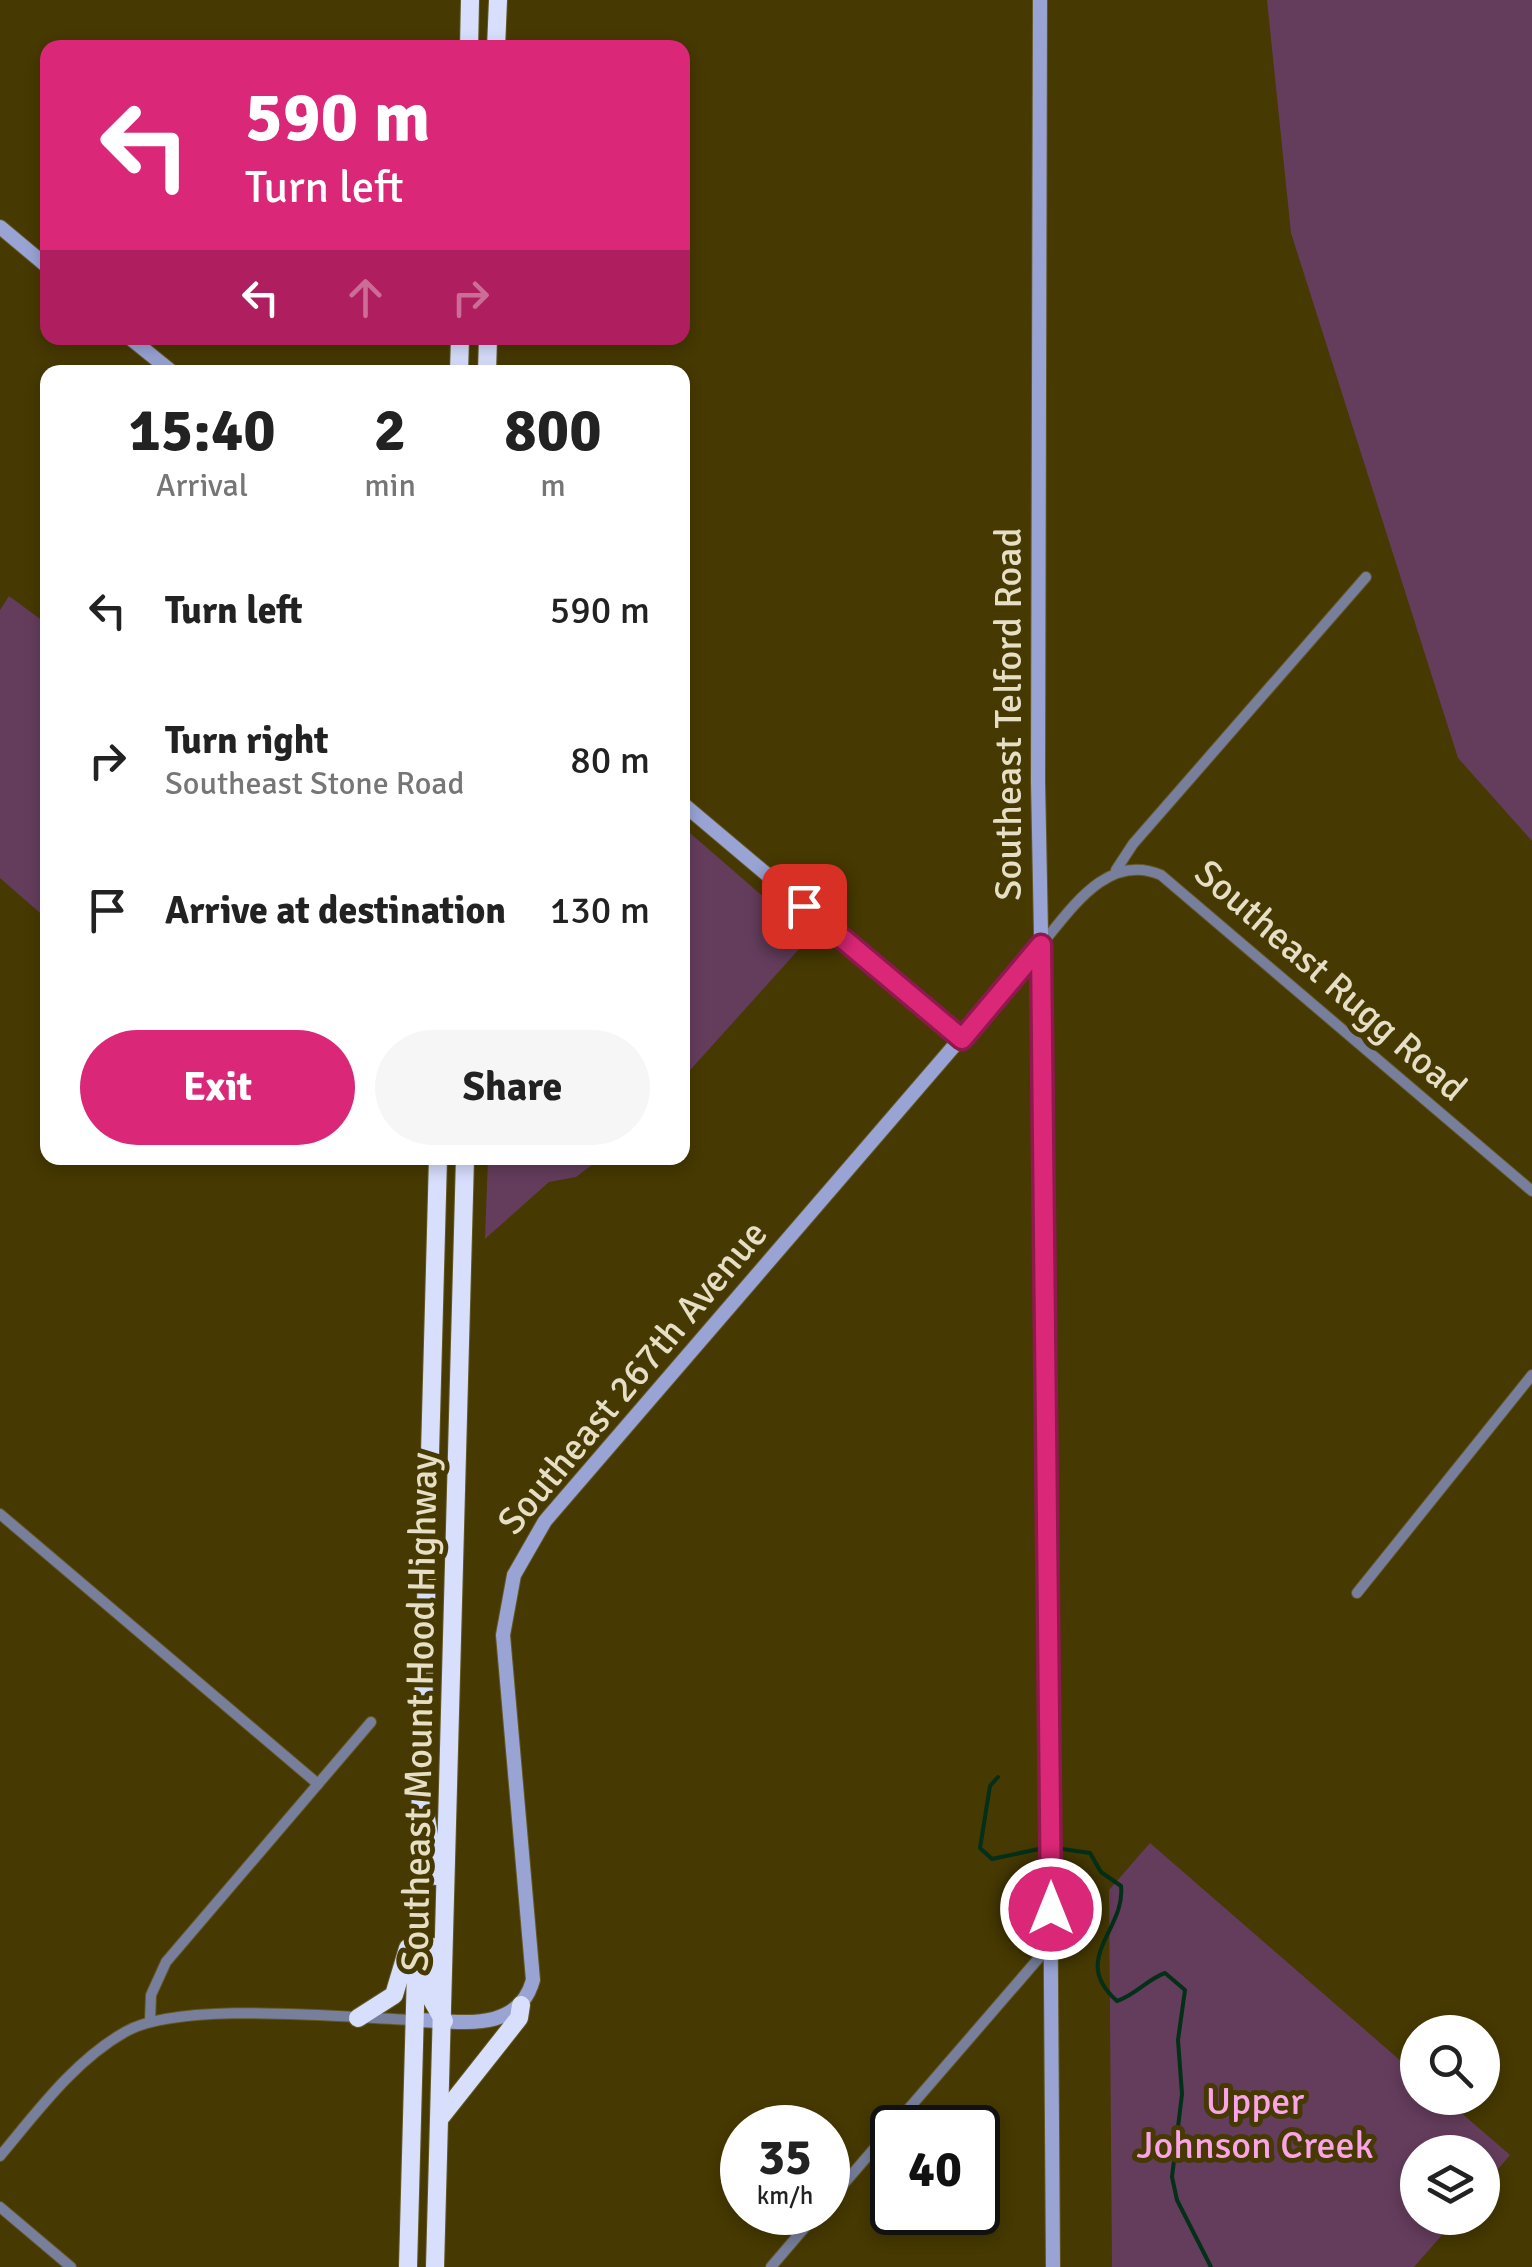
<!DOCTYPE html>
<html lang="en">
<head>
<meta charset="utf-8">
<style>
  :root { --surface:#fff; --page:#f6f6f6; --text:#222; --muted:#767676; --accent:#db2777 }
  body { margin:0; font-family:Signika,sans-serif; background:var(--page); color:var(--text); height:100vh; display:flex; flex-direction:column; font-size:38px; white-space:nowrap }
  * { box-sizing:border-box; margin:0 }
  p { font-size:32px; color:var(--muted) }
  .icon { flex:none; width:55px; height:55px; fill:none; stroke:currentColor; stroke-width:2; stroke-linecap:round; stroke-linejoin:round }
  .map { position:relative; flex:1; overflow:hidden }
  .sheet { position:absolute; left:40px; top:365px; width:650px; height:800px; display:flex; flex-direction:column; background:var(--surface); border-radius:20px; box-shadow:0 5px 15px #0003 }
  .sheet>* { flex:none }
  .guide { position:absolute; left:40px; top:40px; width:650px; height:305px; border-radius:20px; box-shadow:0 5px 15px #0003; background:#db2777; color:#fff; overflow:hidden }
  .buttons { position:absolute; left:1400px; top:2015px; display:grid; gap:20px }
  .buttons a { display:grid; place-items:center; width:100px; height:100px; border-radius:50%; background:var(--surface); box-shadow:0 5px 15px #0003; font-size:50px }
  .speed { position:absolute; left:720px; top:2105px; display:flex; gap:20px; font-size:50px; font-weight:700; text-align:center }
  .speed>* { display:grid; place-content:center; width:130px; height:130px; border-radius:50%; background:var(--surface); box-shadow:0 5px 15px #0003; line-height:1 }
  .speed small { font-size:25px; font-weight:400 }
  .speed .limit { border:5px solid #111; border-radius:15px; background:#fff; color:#111 }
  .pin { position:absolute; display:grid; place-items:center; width:85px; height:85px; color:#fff; margin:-42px; border-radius:20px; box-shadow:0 5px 15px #0006 }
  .me { position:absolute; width:110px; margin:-55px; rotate:0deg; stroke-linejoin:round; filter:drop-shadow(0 0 8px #0008) }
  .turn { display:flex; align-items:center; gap:35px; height:210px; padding:0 40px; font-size:45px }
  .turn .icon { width:130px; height:130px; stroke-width:2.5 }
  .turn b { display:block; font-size:70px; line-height:85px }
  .lanes { display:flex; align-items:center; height:95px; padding:0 40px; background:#0003; justify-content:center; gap:50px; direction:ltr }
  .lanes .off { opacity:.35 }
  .eta { display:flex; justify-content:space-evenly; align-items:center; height:170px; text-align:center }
  .eta b { font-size:60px; font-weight:800; line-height:70px }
  .cta { display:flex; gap:20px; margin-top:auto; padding:20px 40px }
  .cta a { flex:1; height:115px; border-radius:60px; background:var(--accent); color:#fff; font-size:40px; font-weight:800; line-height:115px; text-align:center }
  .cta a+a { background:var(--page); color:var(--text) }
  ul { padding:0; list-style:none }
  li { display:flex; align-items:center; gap:30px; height:150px; padding:0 40px }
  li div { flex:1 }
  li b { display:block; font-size:38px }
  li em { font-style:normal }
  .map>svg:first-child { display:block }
  .green { fill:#643d5c }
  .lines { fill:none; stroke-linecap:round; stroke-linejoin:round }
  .stream { stroke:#042f18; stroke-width:4 }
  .street-casing { stroke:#635724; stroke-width:12 }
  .secondary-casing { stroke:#635724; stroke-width:16 }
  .highway-casing { stroke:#635724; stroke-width:20 }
  .street { stroke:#777f9d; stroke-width:10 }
  .secondary { stroke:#99a4d5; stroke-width:14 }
  .highway { stroke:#d7dffd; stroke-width:18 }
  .route-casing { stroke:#8e194d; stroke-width:25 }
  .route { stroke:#db2777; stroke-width:18 }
  .labels { text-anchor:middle; stroke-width:10; stroke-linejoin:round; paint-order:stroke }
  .street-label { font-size:38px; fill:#e6dfc5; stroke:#463901 }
  .park-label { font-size:38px; fill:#faa3e8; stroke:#463901 }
</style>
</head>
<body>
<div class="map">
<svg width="1532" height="2267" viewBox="0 0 1532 2267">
  <rect width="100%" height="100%" fill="#463901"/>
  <g class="green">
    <path d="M1267,0H1532V841L1458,758L1291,233Z"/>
    <path d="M9,596L47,624V919L0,878V610Z"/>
    <path d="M683,827L810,937L683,1078Z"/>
    <path d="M488,1158H601L576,1177L549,1182L485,1239Z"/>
    <path d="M1150,1843L1417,2075L1418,2098H1444L1510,2155L1483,2187L1482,2152H1418V2218H1457L1414,2267H1112L1109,1890Z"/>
  </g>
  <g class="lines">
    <g class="stream">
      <path d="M998,1777L990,1786L980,1848L992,1859L1039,1849"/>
      <path d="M1062,1849L1090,1853L1101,1872L1121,1886C1126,1930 1069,1959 1117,2001C1137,1994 1146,1980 1165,1973L1185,1990L1178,2040L1182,2094L1172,2177L1177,2200L1211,2267"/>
    </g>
    <defs>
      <g id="street">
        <path d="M1116,870L1133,844L1366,577"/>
        <path d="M1041,945C1072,908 1108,852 1161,875L1532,1191"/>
        <path d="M0,1514L318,1784"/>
        <path d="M1357,1593L1532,1375"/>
        <path d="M150,2021L151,1995L166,1962L371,1722"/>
        <path d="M0,2156C37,2112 74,2061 125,2032C181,2000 346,2018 415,2020"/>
        <path d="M828,2202L1051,1944"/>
        <path d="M0,2207L71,2267"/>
        <path d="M771,2267L818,2212"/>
      </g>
      <g id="secondary">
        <path d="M1040,0L1038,781L1045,1137L1053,2267"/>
        <path d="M0,227L48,267"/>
        <path d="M130,338L172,372"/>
        <path d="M682,803L962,1039"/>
        <path d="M415,2020C459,2021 518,2034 533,1980L503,1635L514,1575L545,1521L1041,945"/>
      </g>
      <g id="highway">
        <path d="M469,48L470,0"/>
        <path d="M496,48L498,0"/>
        <path d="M459,372L460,338"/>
        <path d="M487,372L488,338"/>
        <path d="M426,1818L436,1876"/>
        <path d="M433,1947L432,2000L444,2021"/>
        <path d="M358,2018L394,1995L408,1948"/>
        <path d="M440,2118L519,2018L521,2005"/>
        <path d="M408,2267L438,1158"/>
        <path d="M435,2267L465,1158"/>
      </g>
    </defs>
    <use href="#street" class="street-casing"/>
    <use href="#secondary" class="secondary-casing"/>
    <use href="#highway" class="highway-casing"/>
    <use href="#street" class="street"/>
    <use href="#secondary" class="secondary"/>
    <use href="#highway" class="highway"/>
  </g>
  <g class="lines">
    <defs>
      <path id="route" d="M804,906L962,1039L1041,945L1051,1909"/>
    </defs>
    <use href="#route" class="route-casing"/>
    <use href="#route" class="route"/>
  </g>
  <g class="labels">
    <g class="street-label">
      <text transform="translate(1008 714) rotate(-90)" y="13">Southeast Telford Road</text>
      <text transform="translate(1331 980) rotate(41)" y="13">Southeast Rugg Road</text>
      <text transform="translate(632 1377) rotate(-50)" y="13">Southeast 267th Avenue</text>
      <text transform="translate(419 1712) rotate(-89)" y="13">Southeast Mount Hood Highway</text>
    </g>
    <g class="park-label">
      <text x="1255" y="2114">Upper<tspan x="1255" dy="44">Johnson Creek</tspan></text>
    </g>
  </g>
</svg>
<div class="buttons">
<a><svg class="icon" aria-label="search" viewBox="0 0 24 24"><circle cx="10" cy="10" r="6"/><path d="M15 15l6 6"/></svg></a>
<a><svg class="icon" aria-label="layers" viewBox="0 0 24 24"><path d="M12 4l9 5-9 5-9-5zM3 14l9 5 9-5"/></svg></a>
</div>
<div class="speed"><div>35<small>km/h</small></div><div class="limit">40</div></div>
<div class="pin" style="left:804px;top:906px;background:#d93025"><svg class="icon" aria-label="arrive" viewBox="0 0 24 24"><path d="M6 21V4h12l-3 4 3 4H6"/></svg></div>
<svg class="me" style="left:1051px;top:1909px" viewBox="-20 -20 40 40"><circle r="17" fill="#db2777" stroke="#fff" stroke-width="3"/><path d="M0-11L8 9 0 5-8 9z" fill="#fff"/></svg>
<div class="guide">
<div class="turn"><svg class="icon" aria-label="left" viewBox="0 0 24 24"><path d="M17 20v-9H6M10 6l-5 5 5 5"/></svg><div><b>590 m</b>Turn left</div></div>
<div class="lanes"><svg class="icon" aria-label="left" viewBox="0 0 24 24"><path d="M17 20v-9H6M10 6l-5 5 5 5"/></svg><svg class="icon off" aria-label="ahead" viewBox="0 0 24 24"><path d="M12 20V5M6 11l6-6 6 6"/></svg><svg class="icon off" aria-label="right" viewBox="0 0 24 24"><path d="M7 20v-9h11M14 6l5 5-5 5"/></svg></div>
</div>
<section class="sheet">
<div class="eta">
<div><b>15:40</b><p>Arrival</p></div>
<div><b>2</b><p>min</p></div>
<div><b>800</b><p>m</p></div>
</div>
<ul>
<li><svg class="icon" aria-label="left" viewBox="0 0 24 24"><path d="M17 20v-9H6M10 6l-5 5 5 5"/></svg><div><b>Turn left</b></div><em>590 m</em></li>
<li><svg class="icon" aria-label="right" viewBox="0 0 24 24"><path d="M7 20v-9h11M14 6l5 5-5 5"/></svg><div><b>Turn right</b><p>Southeast Stone Road</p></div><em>80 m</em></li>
<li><svg class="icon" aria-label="arrive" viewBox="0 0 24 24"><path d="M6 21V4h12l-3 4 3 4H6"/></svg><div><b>Arrive at destination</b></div><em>130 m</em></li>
</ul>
<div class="cta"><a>Exit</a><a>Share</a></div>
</section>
</div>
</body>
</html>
